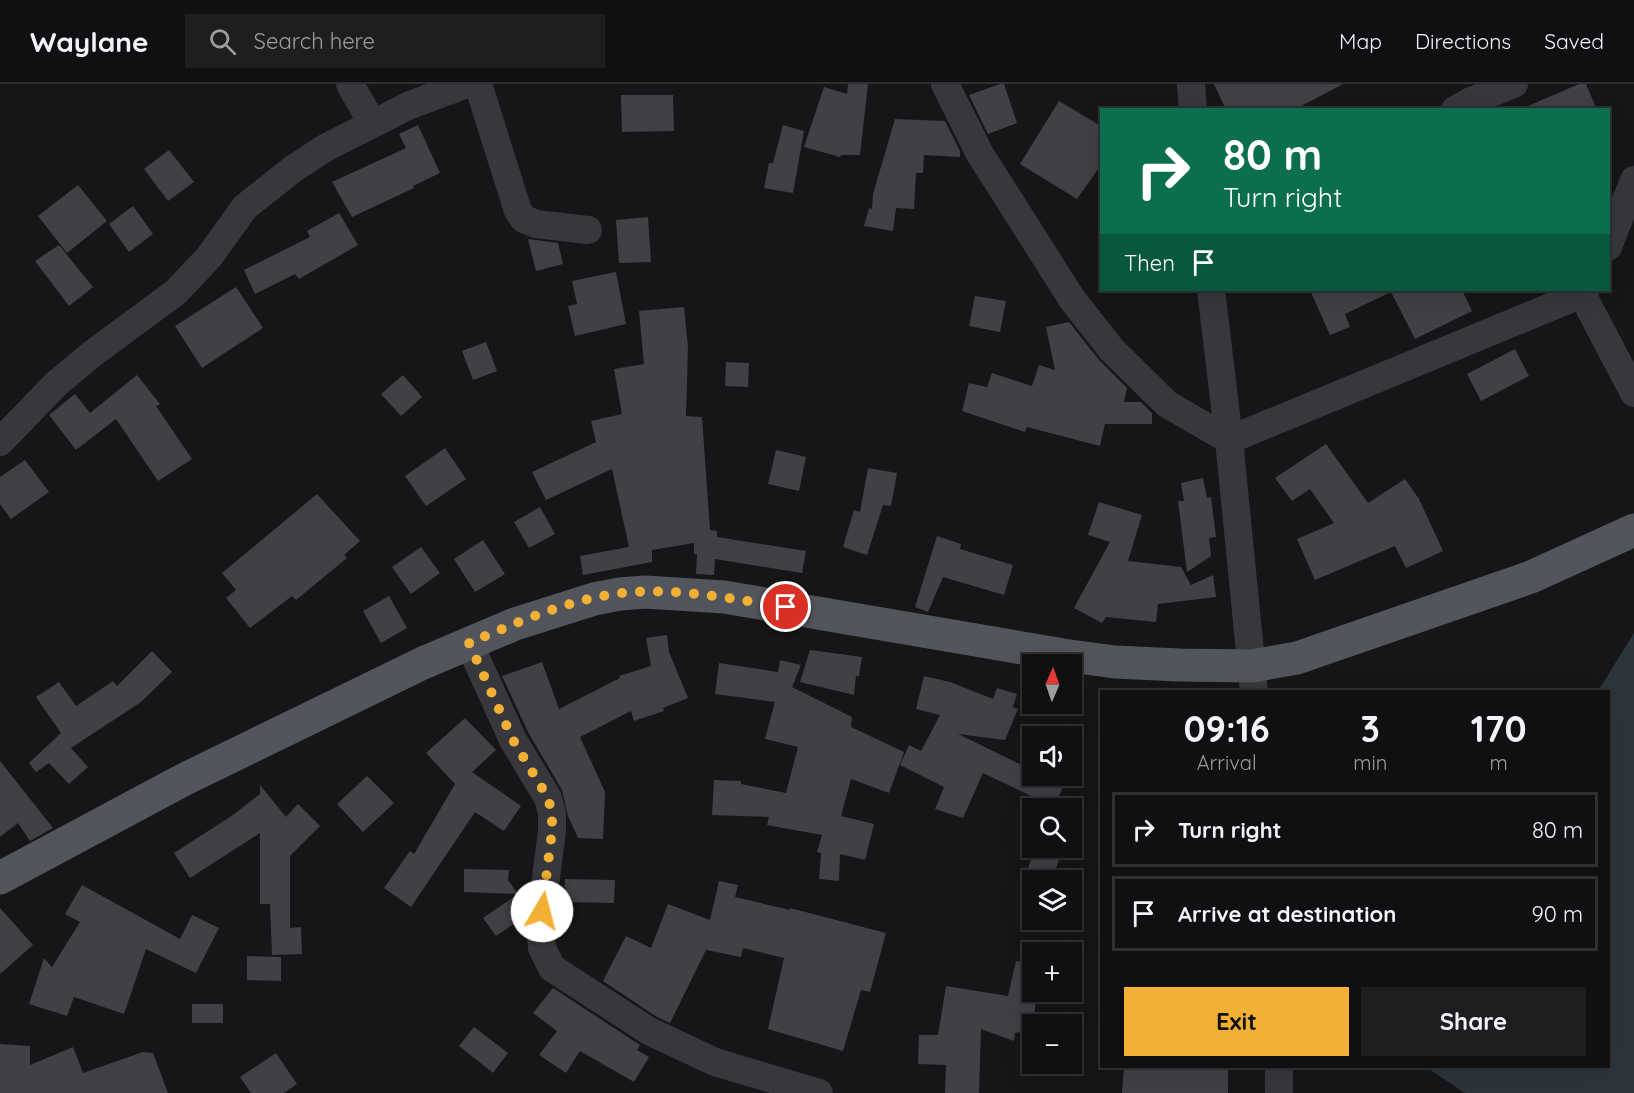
<!DOCTYPE html>
<html lang="en">
<head>
<meta charset="utf-8">
<style>
  :root { --surface:#101012; --page:#1e1e20; --text:#f1f3f6; --muted:#9c9d9f; --line:#303032; --accent:#f2b134 }
  body { margin:0; font-family:Quicksand,sans-serif; background:var(--page); color:var(--text); height:100vh; display:flex; flex-direction:column; font-size:22px; white-space:nowrap }
  * { box-sizing:border-box; margin:0 }
  p { font-size:20px; color:var(--muted) }
  .icon { flex:none; width:33px; height:33px; fill:none; stroke:currentColor; stroke-width:2; stroke-linecap:round; stroke-linejoin:round }
  .map { position:relative; flex:1; overflow:hidden }
  .details { position:absolute; left:1100px; top:606px; width:510px; height:378px; display:flex; flex-direction:column; background:var(--surface); border-radius:0px; box-shadow:0 6px 24px #0002,0 0 0 2px var(--line) }
  .details>* { flex:none }
  .guide { position:absolute; left:1100px; top:24px; width:510px; height:183px; border-radius:0px; box-shadow:0 6px 24px #0002,0 0 0 2px var(--line); background:#0b6e4f; color:#fff; overflow:hidden }
  .needle { width:39px; rotate:2deg }
  .fabs { position:absolute; left:1022px; top:570px; display:grid; gap:12px }
  .fabs a { display:grid; place-items:center; width:60px; height:60px; border-radius:0px; background:var(--surface); box-shadow:0 6px 24px #0002,0 0 0 2px var(--line); font-size:30px }
  .pin { position:absolute; display:grid; place-items:center; width:51px; height:51px; color:#fff; margin:-26px; border:3px solid #fff; border-radius:50%; box-shadow:0 2px 6px #0007 }
  .me { position:absolute; width:66px; margin:-33px; rotate:8deg; stroke-linejoin:round; filter:drop-shadow(0 0 4px #0008) }
  .turn { display:flex; align-items:center; gap:21px; height:126px; padding:0 24px; font-size:27px }
  .turn .icon { width:78px; height:78px; stroke-width:2.5 }
  .turn b { display:block; font-size:42px; line-height:51px }
  .then { display:flex; align-items:center; height:57px; padding:0 24px; background:#0003; gap:12px; font-size:22px }
  .eta { display:flex; justify-content:space-evenly; align-items:center; height:102px; text-align:center }
  .eta b { font-size:36px; font-weight:700; line-height:42px }
  .action { display:flex; gap:12px; margin-top:auto; padding:12px 24px }
  .action a { flex:1; height:69px; border-radius:0px; background:var(--accent); color:#111; font-size:24px; font-weight:700; line-height:69px; text-align:center }
  .action a+a { background:var(--page); color:var(--text) }
  ul { padding:0; list-style:none }
  li { display:flex; align-items:center; gap:18px; height:75px; margin:0 12px 9px; padding:0 12px; border:3px solid var(--line); border-radius:0px }
  li div { flex:1 }
  li b { display:block; font-size:22px }
  li em { font-style:normal }
  header { display:flex; align-items:center; gap:36px; box-sizing:border-box; height:84px; padding:0 30px; background:var(--surface); border-bottom:2px solid var(--line) }
  header strong { font-size:28px }
  nav { display:flex; gap:33px; margin-inline-start:auto; font-size:21px }
  .search { width:420px; height:54px; background:var(--page); display:flex; align-items:center; gap:15px; box-sizing:border-box; padding:0 21px; border-radius:0px; color:var(--muted); font-size:22px }
  .map>svg:first-child { display:block }
  .water { fill:#2c353c }
  .building { fill:#404145 }
  .lines { fill:none; stroke-linecap:round; stroke-linejoin:round }
  .street { stroke:#37383d; stroke-width:28 }
  .primary { stroke:#53555c; stroke-width:33 }
  .route { stroke:#f2b134; stroke-width:10; stroke-dasharray:0 18 }
</style>
</head>
<body>
<header>
<strong>Waylane</strong>
<div class="search"><svg class="icon" aria-label="search" viewBox="0 0 24 24"><circle cx="10" cy="10" r="6"/><path d="M15 15l6 6"/></svg>Search here</div>
<nav><a>Map</a><a>Directions</a><a>Saved</a></nav>
</header>
<div class="map">
<svg width="1634" height="1009" viewBox="0 0 1634 1009">
  <rect width="100%" height="100%" fill="#161618"/>
  <path class="water" d="M1634,549V1009H1465L1426,983L1608,982V608L1598,607Z"/>
  <g class="building">
    <path d="M848,0H868L860,71H841L840,73L804,63L824,3L847,10Z"/>
    <path d="M1000,0H1004L1017,39L988,50L969,11Z"/>
    <path d="M1214,0H1343L1294,26H1226Z"/>
    <path d="M1579,0H1586L1597,26H1519Z"/>
    <path d="M621,11H673L674,47L622,48Z"/>
    <path d="M1059,17L1101,42V81L1077,115L1020,80Z"/>
    <path d="M895,35L945,37L960,67V73L924,71L923,89H916L914,125L896,124L893,147L864,142L869,124L872,125L873,110Z"/>
    <path d="M418,41L440,89L413,102L414,104L352,133L332,98L406,64L399,50Z"/>
    <path d="M783,41L804,47L793,109L764,104L769,79H773Z"/>
    <path d="M169,66L194,98L168,117L144,85Z"/>
    <path d="M78,101L107,137L67,169L38,132Z"/>
    <path d="M133,122L153,150L129,168L109,140Z"/>
    <path d="M339,129L358,161L299,195L295,190L255,210L244,186L310,153L307,147Z"/>
    <path d="M648,133L651,178L619,179L616,136Z"/>
    <path d="M528,155L558,159L563,180L536,187Z"/>
    <path d="M59,161L93,203L69,222L35,177Z"/>
    <path d="M616,188L626,240L575,252L568,222L577,220L572,197Z"/>
    <path d="M236,203L263,244L202,284L175,242Z"/>
    <path d="M1310,206H1462L1472,227L1415,255L1391,208L1345,230L1350,243L1330,251Z"/>
    <path d="M975,212L1006,217L1000,248L969,242Z"/>
    <path d="M684,223L688,263L686,332L702,333L710,446L717,447V453L806,467L802,489L715,475L714,491L696,490L697,470H694V459L652,466V478L583,491L580,472L629,463L612,385L546,416L532,388L596,358L591,337L622,330L614,285L644,280L639,227Z"/>
    <path d="M1069,238L1099,276L1127,304L1124,318H1141L1152,329V340H1105L1100,362L1027,343L1025,348L962,327L969,299L987,303L992,289L1032,302L1039,281L1055,286L1046,243Z"/>
    <path d="M486,258L497,287L473,296L462,267Z"/>
    <path d="M1515,265L1529,292L1481,317L1467,290Z"/>
    <path d="M726,278L749,279L748,303L725,302Z"/>
    <path d="M137,291L160,320L156,322L192,375L158,397L116,335L76,366L49,331L75,310L90,329Z"/>
    <path d="M403,291L422,313L401,332L381,310Z"/>
    <path d="M1326,360L1368,419L1405,395L1419,415L1443,467L1406,484L1395,462L1315,496L1297,455L1334,439L1310,405L1292,417L1275,394Z"/>
    <path d="M445,364L466,395L426,422L405,392Z"/>
    <path d="M776,366L806,373L799,407L768,400Z"/>
    <path d="M25,376L49,408L11,435L0,420V393Z"/>
    <path d="M868,384L897,389L891,422L883,421L867,471L843,463L854,426L860,428Z"/>
    <path d="M1203,394L1207,414L1211,413L1216,453L1209,454L1211,472L1187,488L1178,417H1184L1181,399Z"/>
    <path d="M317,410L360,457L344,471L347,474L296,516L292,512L250,544L226,514L236,506L222,489Z"/>
    <path d="M1099,418L1142,431L1128,477L1181,483L1191,501L1213,491L1216,513L1158,520L1156,538L1106,533L1102,539L1074,524L1110,458L1088,451Z"/>
    <path d="M540,423L555,450L529,464L514,438Z"/>
    <path d="M937,452L961,460L960,465L1013,481L1004,511L943,493L928,528L915,523Z"/>
    <path d="M483,456L505,490L475,508L454,475Z"/>
    <path d="M421,463L440,489L411,510L392,483Z"/>
    <path d="M389,512L407,544L381,559L363,527Z"/>
    <path d="M667,551L669,568L688,614L663,624L664,627L634,637L631,627L580,653L605,708L603,755L578,754L568,732L562,706L528,648L502,592L542,578L559,625L620,594L619,592L651,582L646,554Z"/>
    <path d="M810,566L862,573L859,592H856L854,611L800,598Z"/>
    <path d="M152,567L172,588L141,618L71,664L88,683L69,700L49,679L36,688L29,679L61,649L36,613L59,598L76,622L113,597L117,602Z"/>
    <path d="M780,576L801,581L792,603L852,633L851,643L904,668L889,709L851,695L841,732L874,740L865,776L840,770L839,797L819,795L821,769L817,768L822,751L767,741L769,733L712,731L714,696L741,697V700L786,709L798,663L765,655L775,618L715,610L719,579L778,588Z"/>
    <path d="M924,592L950,598L993,615L997,604L1017,610L1013,623L1018,625L1005,656L958,650L1032,686V692H1044L1064,701L1054,723L983,689L963,734L935,725L944,703L900,681L909,661L921,667L940,631L916,625Z"/>
    <path d="M465,634L496,666L472,688L521,722L504,747L475,728L411,823L384,804L410,767L414,770L455,700L426,669Z"/>
    <path d="M0,677L53,744L30,757L18,739L0,753Z"/>
    <path d="M367,692L394,719L363,748L337,720Z"/>
    <path d="M260,701L286,733L298,720L320,742L290,772V844L301,843L302,870L272,871L270,820H260V749L190,794L174,769L233,731L260,710Z"/>
    <path d="M1035,764H1063L1052,796H1024Z"/>
    <path d="M464,785L509,786L508,796L518,810L464,808Z"/>
    <path d="M565,795L615,796L614,819L564,818Z"/>
    <path d="M719,797L738,801L735,813L790,826V824L886,849L870,908L861,906L843,967L768,945L784,874L743,864L741,873L706,866L670,939L657,933L603,897L626,852L651,864L668,820L710,836Z"/>
    <path d="M82,801L180,855L192,831L219,844L196,889L146,865L124,930L74,913L67,932L29,920L44,874L52,883L80,838L65,830Z"/>
    <path d="M518,810L526,822L524,833L496,852L483,834Z"/>
    <path d="M0,824L33,861L0,890Z"/>
    <path d="M247,872L281,873V897L247,896Z"/>
    <path d="M1016,877L1032,879V908H1038L1031,946L1015,949L1014,957L981,945L979,1009H945L946,981L918,980L919,951H938L946,902L1008,912Z"/>
    <path d="M553,904L640,961L637,966L649,973L634,998L580,967L566,989L539,971L557,947L533,929Z"/>
    <rect x="192" y="920" width="31" height="19"/>
    <path d="M474,943L508,969L493,989L459,962Z"/>
    <path d="M0,960L30,962V981L73,963L83,989L143,968L153,969L168,1009H0Z"/>
    <path d="M276,969L297,1000L284,1009H251L240,993Z"/>
    <path d="M1124,982H1228V1009H1122Z"/>
  </g>
  <g class="lines">
    <g class="street">
      <path d="M350,0L372,39"/>
      <path d="M478,0L518,127L524,135L536,140L588,146"/>
      <path d="M945,0L980,70L1072,215L1112,266L1167,320L1229,356L1582,210L1585,206"/>
      <path d="M1191,0L1193,26"/>
      <path d="M1455,26L1471,17L1514,0"/>
      <path d="M1608,163L1634,96"/>
      <path d="M1211,206L1229,356L1254,608"/>
      <path d="M1582,210L1634,309"/>
      <path d="M0,358L56,300L92,270L176,208L209,173L245,123L293,85L325,64L410,21L467,0"/>
      <path d="M469,559L513,656L548,714L552,729V747L540,840L542,864L552,884L649,947L715,978L819,1009"/>
      <path d="M1279,982V1009"/>
    </g>
    <path class="primary" d="M0,794L183,696L423,579L515,540L594,515L620,510L645,508L724,513L1063,571L1115,578L1179,581L1252,582L1297,574L1531,493L1634,446"/>
  </g>
  <g class="lines">
    <path class="route" d="M542,827L552,747V729L548,714L513,656L469,559C516,539 570,515 622,509C676,503 732,515 786,523"/>
  </g>
</svg>
<div class="fabs">
<a><svg class="needle" viewBox="-14 -14 28 28"><path d="M0-13l5 13h-10z" fill="#e53935"/><path d="M0 13l5-13h-10z" fill="#9c9d9f"/></svg></a>
<a><svg class="icon" aria-label="sound" viewBox="0 0 24 24"><path d="M4 9h4l5-4v14l-5-4H4zM17 9q2 3 0 6"/></svg></a>
<a><svg class="icon" aria-label="search" viewBox="0 0 24 24"><circle cx="10" cy="10" r="6"/><path d="M15 15l6 6"/></svg></a>
<a><svg class="icon" aria-label="layers" viewBox="0 0 24 24"><path d="M12 4l9 5-9 5-9-5zM3 14l9 5 9-5"/></svg></a>
<a>+</a>
<a>−</a>
</div>
<div class="pin" style="left:786px;top:523px;background:#d93025"><svg class="icon" aria-label="arrive" viewBox="0 0 24 24"><path d="M6 21V4h12l-3 4 3 4H6"/></svg></div>
<svg class="me" style="left:542px;top:827px" viewBox="-20 -20 40 40"><circle r="19" fill="#fff"/><path d="M0-13L10 11 0 6-10 11z" fill="#f2b134"/></svg>
<div class="guide">
<div class="turn"><svg class="icon" aria-label="right" viewBox="0 0 24 24"><path d="M7 20v-9h11M14 6l5 5-5 5"/></svg><div><b>80 m</b>Turn right</div></div>
<div class="then">Then<svg class="icon" aria-label="arrive" viewBox="0 0 24 24"><path d="M6 21V4h12l-3 4 3 4H6"/></svg></div>
</div>
<section class="details">
<div class="eta">
<div><b>09:16</b><p>Arrival</p></div>
<div><b>3</b><p>min</p></div>
<div><b>170</b><p>m</p></div>
</div>
<ul>
<li><svg class="icon" aria-label="right" viewBox="0 0 24 24"><path d="M7 20v-9h11M14 6l5 5-5 5"/></svg><div><b>Turn right</b></div><em>80 m</em></li>
<li><svg class="icon" aria-label="arrive" viewBox="0 0 24 24"><path d="M6 21V4h12l-3 4 3 4H6"/></svg><div><b>Arrive at destination</b></div><em>90 m</em></li>
</ul>
<div class="action"><a>Exit</a><a>Share</a></div>
</section>
</div>
</body>
</html>
